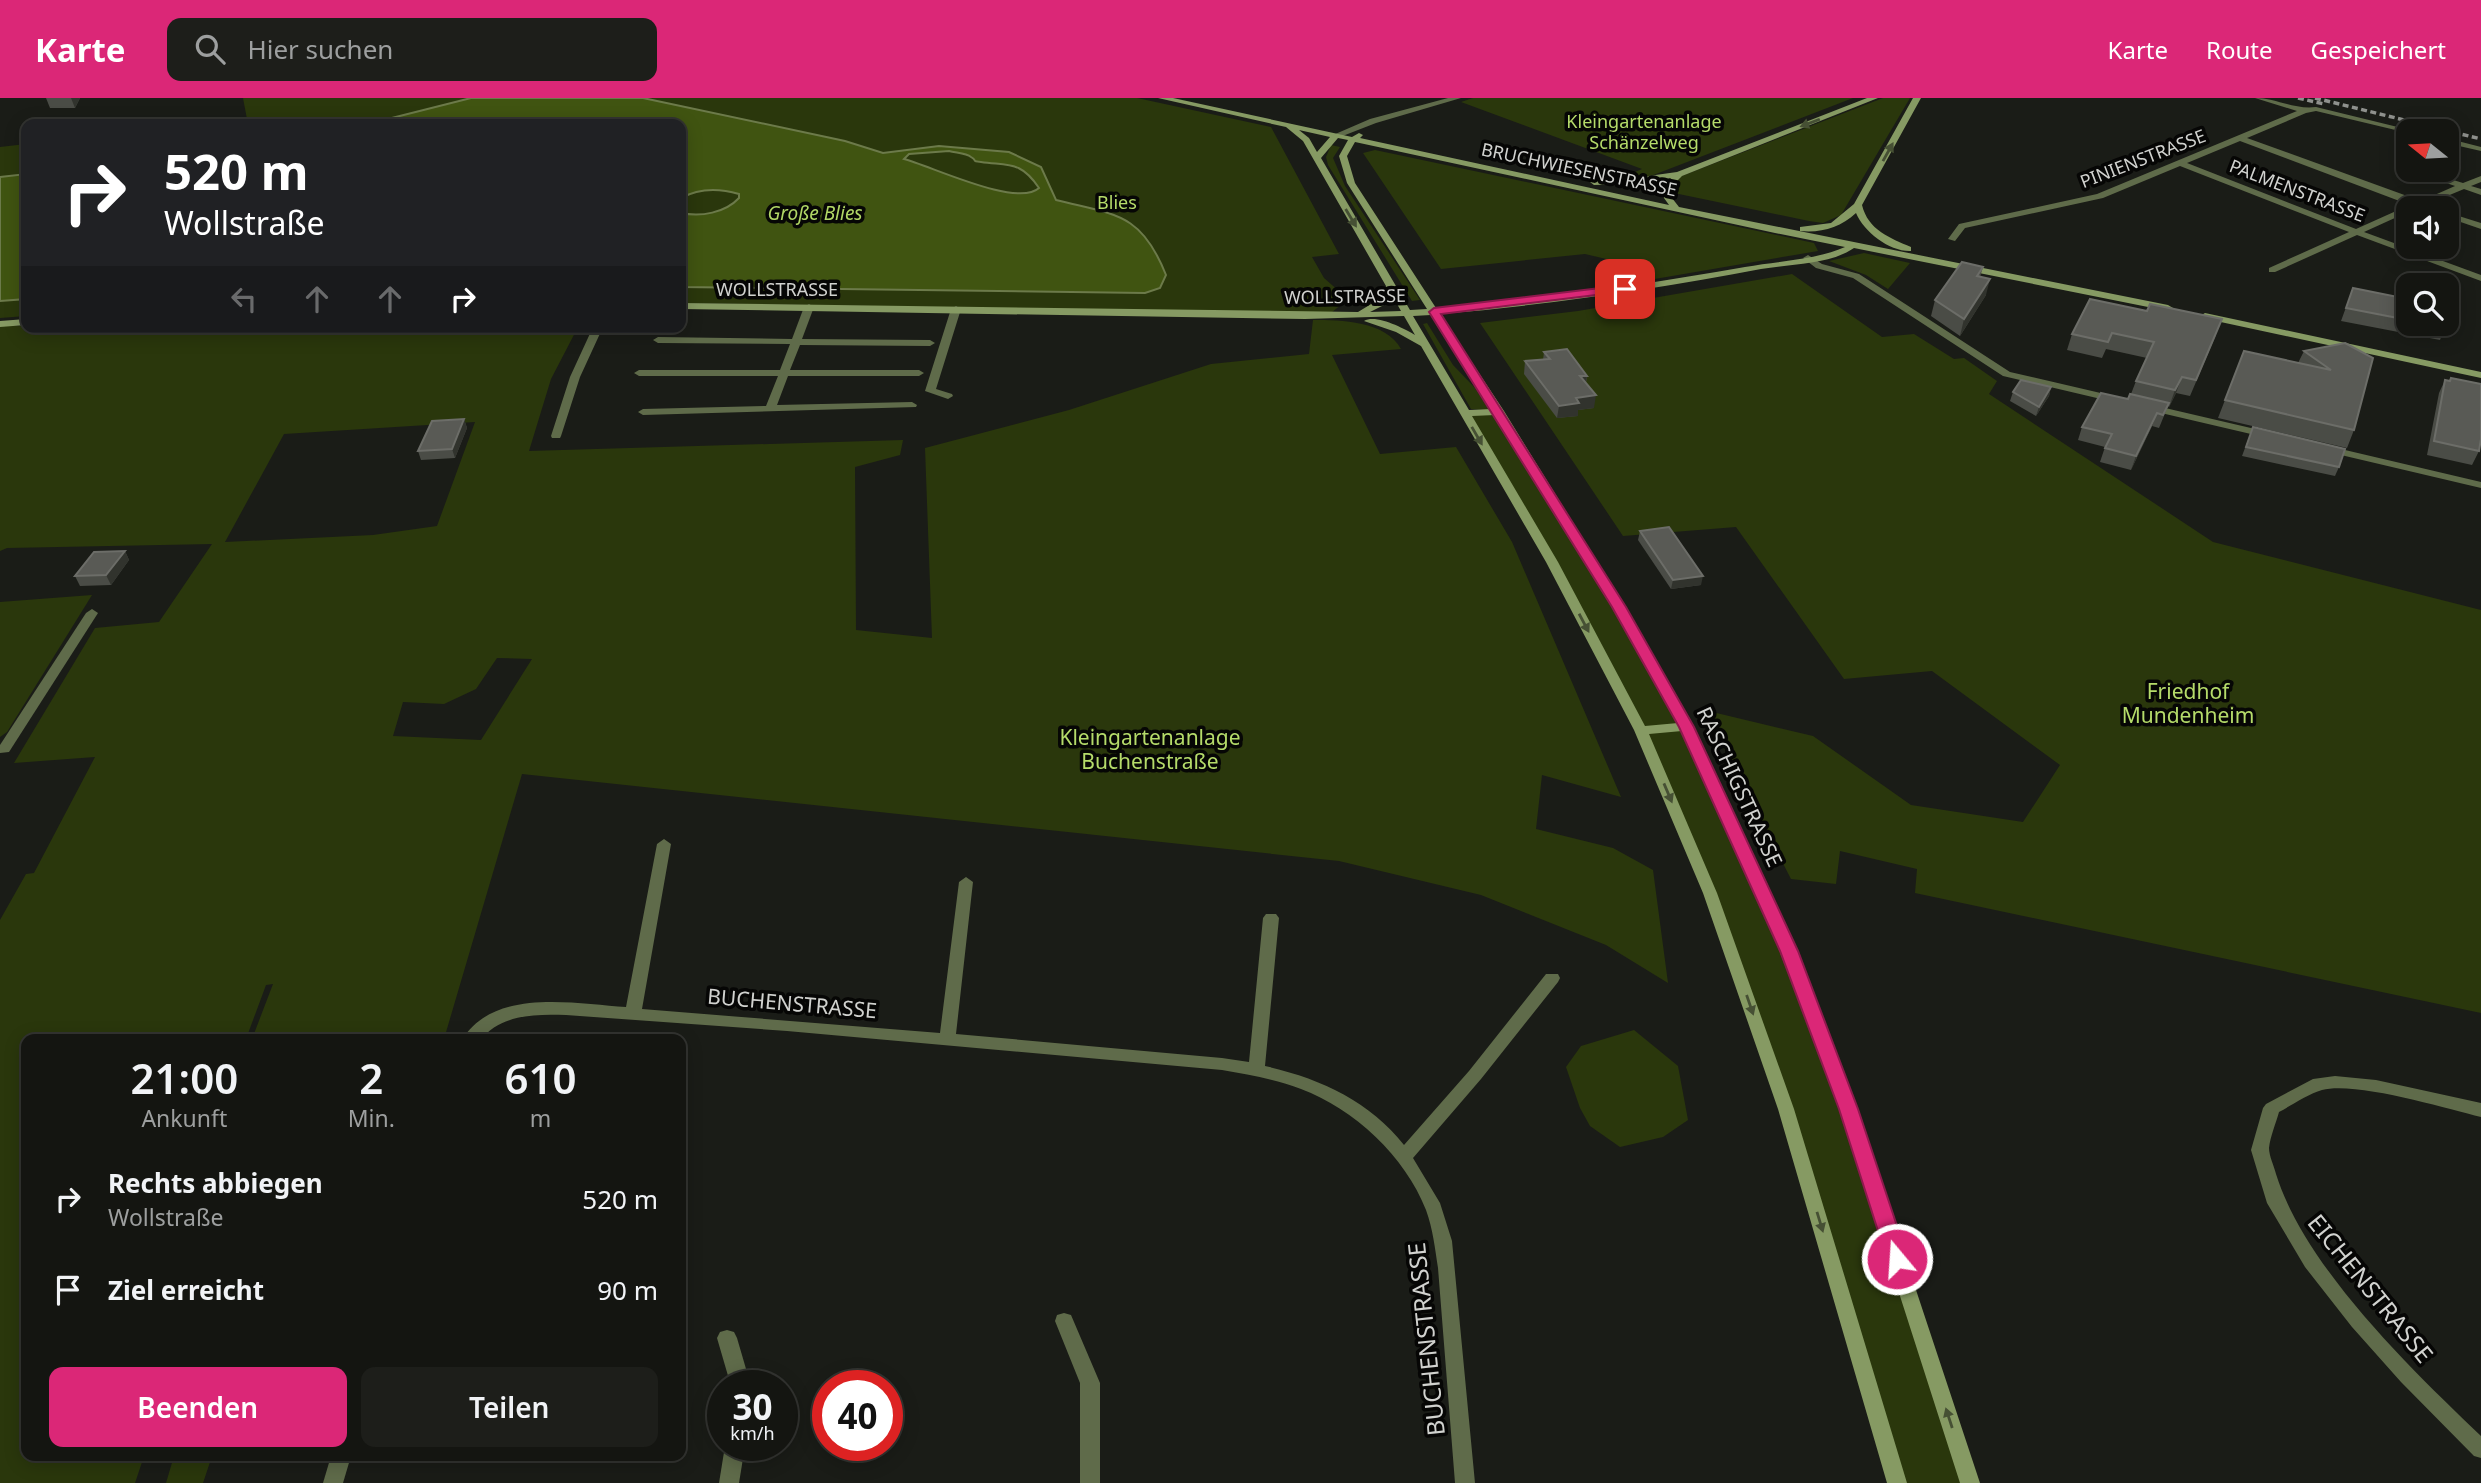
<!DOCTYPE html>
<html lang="de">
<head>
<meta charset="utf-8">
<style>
  :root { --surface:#141511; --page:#1d1e1a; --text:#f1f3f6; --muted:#9d9f9f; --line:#333431; --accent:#db2777 }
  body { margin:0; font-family:"Noto Sans",sans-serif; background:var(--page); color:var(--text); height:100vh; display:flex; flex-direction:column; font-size:26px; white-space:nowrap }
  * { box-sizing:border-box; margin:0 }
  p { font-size:23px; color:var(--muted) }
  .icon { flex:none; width:38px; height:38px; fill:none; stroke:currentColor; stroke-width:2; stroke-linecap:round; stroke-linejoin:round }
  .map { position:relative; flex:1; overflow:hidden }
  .panel { position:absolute; left:21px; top:936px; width:665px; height:427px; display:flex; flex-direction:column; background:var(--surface); border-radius:14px; box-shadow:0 4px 18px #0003,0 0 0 2px var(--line) }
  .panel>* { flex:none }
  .guide { position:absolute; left:21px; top:21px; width:665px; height:214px; border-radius:14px; box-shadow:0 4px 18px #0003,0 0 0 2px var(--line); background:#202124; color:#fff; overflow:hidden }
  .needle { width:46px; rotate:288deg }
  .fabs { position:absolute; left:2396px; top:21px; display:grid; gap:14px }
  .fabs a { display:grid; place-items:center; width:63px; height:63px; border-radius:14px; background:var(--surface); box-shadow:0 4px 18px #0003,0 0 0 2px var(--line); font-size:35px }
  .speed { position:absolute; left:707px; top:1272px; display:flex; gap:14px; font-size:35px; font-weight:700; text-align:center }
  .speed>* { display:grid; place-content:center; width:91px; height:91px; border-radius:50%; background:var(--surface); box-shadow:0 4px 18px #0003,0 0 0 2px var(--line); line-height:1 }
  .speed small { font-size:18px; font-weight:400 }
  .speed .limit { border:10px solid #d22; background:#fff; color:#111 }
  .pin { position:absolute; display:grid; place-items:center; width:60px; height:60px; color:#fff; margin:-30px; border-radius:14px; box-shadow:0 4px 10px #0006 }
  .me { position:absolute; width:77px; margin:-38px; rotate:342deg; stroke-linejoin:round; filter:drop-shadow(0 0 5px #0008) }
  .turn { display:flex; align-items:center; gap:24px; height:147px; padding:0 28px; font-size:32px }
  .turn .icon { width:91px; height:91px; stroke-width:2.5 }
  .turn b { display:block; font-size:49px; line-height:60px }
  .lanes { display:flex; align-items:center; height:66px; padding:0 28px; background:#0003; justify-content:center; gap:35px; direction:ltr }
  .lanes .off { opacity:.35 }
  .eta { display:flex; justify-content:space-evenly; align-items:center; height:119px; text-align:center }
  .eta b { font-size:42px; font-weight:600; line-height:49px }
  .button { display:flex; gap:14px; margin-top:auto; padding:14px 28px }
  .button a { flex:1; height:80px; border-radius:14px; background:var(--accent); color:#fff; font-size:28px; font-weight:600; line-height:80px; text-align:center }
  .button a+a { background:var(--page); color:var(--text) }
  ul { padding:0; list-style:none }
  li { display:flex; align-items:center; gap:21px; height:91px; padding:0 28px }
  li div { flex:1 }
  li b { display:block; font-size:26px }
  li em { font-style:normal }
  header { display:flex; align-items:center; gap:42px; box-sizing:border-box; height:98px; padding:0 35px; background:var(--accent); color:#fff }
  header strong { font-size:33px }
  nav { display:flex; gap:38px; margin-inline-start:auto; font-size:24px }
  .search { width:490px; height:63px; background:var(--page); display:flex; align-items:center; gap:18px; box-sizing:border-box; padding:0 24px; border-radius:14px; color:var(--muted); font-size:26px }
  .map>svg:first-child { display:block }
  .green { fill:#2a370c; fill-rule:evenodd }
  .water { fill:#405411; stroke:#6c7a4a; stroke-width:2; fill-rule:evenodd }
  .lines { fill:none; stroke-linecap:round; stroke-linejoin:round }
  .street { fill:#5f6b4a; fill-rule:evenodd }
  .secondary { fill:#869a63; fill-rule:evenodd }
  .rail { stroke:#8f918d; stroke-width:3.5; stroke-dasharray:6 3.5; stroke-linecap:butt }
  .wall { fill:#4a4c46 }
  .shaded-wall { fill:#31332d }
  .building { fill:#595a55; stroke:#6c6d68; stroke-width:2 }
  .oneway { fill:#465034 }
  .route { fill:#db2777; stroke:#8e194d; stroke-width:2 }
  .labels { text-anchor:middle; stroke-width:7; stroke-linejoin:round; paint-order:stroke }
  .far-park-label { font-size:18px; fill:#b5db6a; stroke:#060605 }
  .far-street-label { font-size:18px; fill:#d1d2cf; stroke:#060605 }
  .far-water-label { font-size:19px; font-style:italic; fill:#b1d766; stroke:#060605 }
  .park-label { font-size:21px; fill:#b5db6a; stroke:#060605 }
  .street-label { font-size:21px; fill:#d1d2cf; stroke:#060605 }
  .near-street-label { font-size:24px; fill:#d1d2cf; stroke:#060605 }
</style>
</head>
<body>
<header>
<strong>Karte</strong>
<div class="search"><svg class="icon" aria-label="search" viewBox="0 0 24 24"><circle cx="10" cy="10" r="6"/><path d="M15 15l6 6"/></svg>Hier suchen</div>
<nav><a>Karte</a><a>Route</a><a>Gespeichert</a></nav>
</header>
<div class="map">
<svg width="2481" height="1385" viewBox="0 0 2481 1385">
  <rect width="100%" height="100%" fill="#1a1c17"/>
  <g class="green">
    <path d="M243,0H1137L1271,29L1339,156L1312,159L1324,180L1348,201L1331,215L681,205V26H197L247,21Z"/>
    <path d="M1473,0H1853L1630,86L1616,82L1642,71L1461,4Z"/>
    <path d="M1883,0H1910L1841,117L1823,125L1809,123L1674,95V88L1679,79Z"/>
    <path d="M26,46V218L0,220V49Z"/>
    <path d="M1331,47L1340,49L1333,60L1345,88L1420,202L1412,203L1328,67L1326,59Z"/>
    <path d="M1375,52L1814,145L1818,153L1643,183L1619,164L1585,156L1441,171L1363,55Z"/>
    <path d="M1864,155L1910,165L1888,191L1866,177L1829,163Z"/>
    <path d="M1792,176L1882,239L1914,236L1954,261L1964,260L1997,283L1989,296L2213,444L2481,512V915L1915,795L1917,771L1840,753L1836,786L1791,781L1704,612L1813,638L1911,707L2023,724L2060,667L1932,573L1844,581L1736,429L1623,438L1480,225L1578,213Z"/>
    <path d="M1313,222C1341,222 1386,223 1401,251L1332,257L1380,356L1456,349L1512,444L1621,699L1542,677L1536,731L1613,750L1653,772L1668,885L1606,847L1481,797L1339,763L522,676L444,941H252L273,886L266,887L246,941L26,942V1358H144L135,1385H0V822L26,776L34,775L95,659L14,665L95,530L159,524L212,446L7,450L0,453V228L578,229L551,281L529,353L903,342L900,357L855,369L856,532L932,540L925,350L1069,312L1211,266L1309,256ZM475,324L437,428L373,437L225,444L284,336ZM497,560L532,561L481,642L393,638L403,604L444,606L476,591Z"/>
    <path d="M1427,225L1453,267L1475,290L1489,312L1471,311L1423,226Z"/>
    <path d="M1499,313L1687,629L1789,853L1970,1385H1897L1786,1011L1641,632L1464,316Z"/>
    <path d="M92,497L7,634L0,639V504Z"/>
    <path d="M1634,932L1678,968L1688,1022L1663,1039L1620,1049L1590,1028L1580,1010L1566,969L1581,948Z"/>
    <path d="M174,1358H212L203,1385H166Z"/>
  </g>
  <g class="water">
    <path d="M471,0H643L845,43L883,55L939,48L1009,54L1041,69L1056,102C1115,117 1141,114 1166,177L1160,190L1145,195L681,189V115C701,119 725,115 739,100V96C719,90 699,90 681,100V26H368ZM949,53C956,55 966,55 971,59C978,63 971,63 981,64C1010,68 1021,63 1039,90C1017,110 931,68 904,61L909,56Z"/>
    <path d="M26,76V201L0,203V79Z"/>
  </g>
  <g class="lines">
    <g class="street">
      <path d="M1448,0H1461L1376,25L1340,39L1333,37L1370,21Z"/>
      <path d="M2255,0C2276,0 2295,12 2316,9L2414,33L2408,35L2316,13L2306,15L2247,40L2421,103L2455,88L2409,72H2421L2463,85L2481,78V84L2471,88L2481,91V97L2464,91L2428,106L2436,110H2418L2240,43L2187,65L2356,131L2405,109H2411L2408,110V114L2364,134L2481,177V183L2357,137L2275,174H2269V170L2349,134L2180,68L2103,100L1965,130L1955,143L1948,141L1959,126L2097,96L2297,13Z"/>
      <path d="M2446,40L2481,49V53L2446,45Z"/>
      <path d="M2446,114L2481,125V131L2446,119Z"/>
      <path d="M1808,157L1822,166L1859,176L2010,274L2122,300L2123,302L2118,305L2003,278L1853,180L1816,170L1803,160Z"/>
      <path d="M809,206L814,209L802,241L930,242L935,245L930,248L800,247L790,272H919L924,275L919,278H788L777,307L912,304L917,307L916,309L643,317L638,314L643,311L766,308L778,278H639L634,275L639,272H780L790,246L658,245L653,242L658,239L792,241L804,209Z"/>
      <path d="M956,208L961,211L936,291L952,296L953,298L948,301L925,293L951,211Z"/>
      <path d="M593,229H603L580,279L561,338L560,340H552L551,338L570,279Z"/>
      <path d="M2148,306L2268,334L2273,337L2268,340L2144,311L2143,309Z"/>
      <path d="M2328,348L2481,384V390L2324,353V349Z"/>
      <path d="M92,511L98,515L9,654L0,655V647L86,515Z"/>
      <path d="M664,741L671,746L642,911L940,935L959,784L966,779L973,784L956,936L1222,960L1249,964L1263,820L1266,816H1276L1279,820L1265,968C1319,980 1370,1003 1404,1047L1469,973L1546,876H1558L1560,880L1558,884L1481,981L1413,1060L1440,1105L1452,1143L1475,1385H1455L1438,1170C1435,1151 1433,1131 1426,1112C1405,1058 1354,1011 1301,991C1276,981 1249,977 1222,972L787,933L566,917C535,916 502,916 480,942H462C494,889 575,906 626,909L657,746Z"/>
      <path d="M2335,978L2376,982L2481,1005V1019C2445,1010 2355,983 2322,992C2308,996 2292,1007 2279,1014C2276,1025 2270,1039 2269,1050C2269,1058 2274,1068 2276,1076C2305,1169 2411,1271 2481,1338V1360L2474,1358L2401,1284L2352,1229L2305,1169L2267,1105L2251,1052L2263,1010L2266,1006L2313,981Z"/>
      <path d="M1064,1215L1071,1217L1100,1285V1385H1080V1285L1055,1223L1057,1217Z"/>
      <path d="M727,1232L734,1234L737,1240L751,1288H731L717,1240L720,1234Z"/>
      <path d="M725,1348H745L739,1385H719Z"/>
      <path d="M331,1358H351L343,1385H323Z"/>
    </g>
    <g class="secondary">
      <path d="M1158,0H1173L1352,39L1359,35L1363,37L1360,40L1669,107L1664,100L1662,90L1671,80L1634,86L1594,87L1590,84L1594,81L1634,80L1677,74L1867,0H1878L1682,78L1670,90L1672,100L1679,109L2168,207L2173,210L2168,213L1854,150C1829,167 1790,166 1761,171C1655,191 1548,207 1440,216L1504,313L1625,509L1694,629L1771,794L1856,1011L1980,1385H1960L1840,1011L1757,794L1682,633L1649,636L1717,795L1794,1011L1907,1385H1887L1778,1011L1703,795L1634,632L1546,464L1421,248L1396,234L1364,223C1376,216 1403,230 1415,237L1404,218L1305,221L681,211V205L1358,214L1381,200L1386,188L1303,43L1286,29ZM1299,32L1330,39L1317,54L1309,40ZM1338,40L1348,42L1339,58L1347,85L1427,211L1410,212L1321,60ZM1355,44L1775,135L1845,149C1815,162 1778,163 1745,169C1643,187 1540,202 1436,210L1355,85L1347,58ZM1392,197L1401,213L1370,214L1384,207ZM1431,217L1491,311L1469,312L1413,218ZM1495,317L1613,509L1678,625L1645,628L1558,464L1472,318Z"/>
      <path d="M1913,0H1921L1862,107C1868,132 1890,140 1911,149V153C1890,154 1864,134 1856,115C1840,130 1821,135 1800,133V129L1831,125L1854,106Z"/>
      <path d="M2205,215L2481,274V280L2202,220L2200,218Z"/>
      <path d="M26,221V227L0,229V223Z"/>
    </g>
    <g class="rail">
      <path d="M2298,0L2324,6"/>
      <path d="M2315,0L2481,41"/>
    </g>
  </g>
  <g class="wall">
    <path d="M46,0H80L75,10H50Z"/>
    <path d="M1983,169L1980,179L1986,197L1960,238L1931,218L1935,202Z"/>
    <path d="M2353,190L2408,201V226H2446L2440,242L2341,223Z"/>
    <path d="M2090,201L2216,237L2190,298L2176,295L2169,309L2168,308L2159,330L2152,328L2131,372L2100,364L2105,349L2078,342L2082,329L2128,301L2131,296L2136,283L2147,260L2106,251L2102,260L2067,252L2072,236Z"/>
    <path d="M2345,245L2354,332L2347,350L2218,320L2244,253L2298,265L2304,253Z"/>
    <path d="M1544,254L1587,278L1586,285L1594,310L1578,312V318L1557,320L1524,276L1525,263L1543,262Z"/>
    <path d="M2451,280L2479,353L2472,367L2427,357L2439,295L2445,282L2450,283Z"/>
    <path d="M2051,289L2049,298L2036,318L2010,303L2013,294Z"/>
    <path d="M464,321L467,330L455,360L421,362L418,353Z"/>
    <path d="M2253,329L2339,369L2335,378L2242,358Z"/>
    <path d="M1640,433L1701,487L1671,491L1638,442Z"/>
    <path d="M125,453L129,462L111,487L80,488L75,478Z"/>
  </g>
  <g class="shaded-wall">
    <path d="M71,0H80L75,10Z"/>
    <path d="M1990,181L1986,197L1960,238L1964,221Z"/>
    <path d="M1580,278H1587L1585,290Z"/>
    <path d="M2182,279L2176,295L2169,309L2175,292Z"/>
    <path d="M2051,289L2049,298L2036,318L2039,309Z"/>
    <path d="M1596,297L1594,310L1578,312V318L1557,320L1559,308L1576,300Z"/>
    <path d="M2157,315L2152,328L2131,372L2136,358Z"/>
    <path d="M464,321L467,330L455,360L452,351Z"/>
    <path d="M125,453L129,462L111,487L106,477Z"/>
    <path d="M1703,478L1701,487L1671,491L1673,482Z"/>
  </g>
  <g class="building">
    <path d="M1962,164L1983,169L1977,178L1990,181L1964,221L1935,202Z"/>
    <path d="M2353,190L2408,201V222L2346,210Z"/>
    <path d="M2090,201L2147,213L2150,206L2222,221L2196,282L2182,279L2175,292L2136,283L2154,244L2112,235L2108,244L2072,236Z"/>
    <path d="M2446,210H2450L2446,229L2429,226H2446Z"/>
    <path d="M2345,245L2373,260L2354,332L2225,302L2244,253L2331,272L2304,253Z"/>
    <path d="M1567,251L1587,278H1580L1596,297L1576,300L1579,305L1559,308L1525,263L1550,261L1544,254Z"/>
    <path d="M2451,280L2481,286V341L2479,353L2434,343L2445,282L2450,283Z"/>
    <path d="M2021,282L2051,289L2039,309L2013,294Z"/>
    <path d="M2101,295L2128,301L2130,296L2169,305L2163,317L2157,315L2136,358L2105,350L2112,336L2082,329Z"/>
    <path d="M464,321L452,351L418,353L432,323Z"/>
    <path d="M2253,329L2345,351L2339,369L2246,349Z"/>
    <path d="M1669,429L1703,478L1673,482L1640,433Z"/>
    <path d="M125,453L106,477L75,478L94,454Z"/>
  </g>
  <defs><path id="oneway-solid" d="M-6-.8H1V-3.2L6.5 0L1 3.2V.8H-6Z" transform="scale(1.75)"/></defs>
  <g class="oneway">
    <use href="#oneway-solid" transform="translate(1810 25) rotate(159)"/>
    <use href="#oneway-solid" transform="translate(1888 54) rotate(-61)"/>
    <use href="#oneway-solid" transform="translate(1351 120) rotate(59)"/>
    <use href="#oneway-solid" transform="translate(1477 338) rotate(60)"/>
    <use href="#oneway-solid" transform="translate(1584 525) rotate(62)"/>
    <use href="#oneway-solid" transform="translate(1668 695) rotate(67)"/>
    <use href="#oneway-solid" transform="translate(1750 907) rotate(71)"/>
    <use href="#oneway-solid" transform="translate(1820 1124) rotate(73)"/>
    <use href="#oneway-solid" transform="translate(1949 1320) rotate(-108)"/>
  </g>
  <path class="route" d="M1625,187L1629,188V193L1441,216L1626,509L1694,629L1798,853L1858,1011L1908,1161L1905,1167L1897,1170L1890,1167L1887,1161L1839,1011L1780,853L1679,629L1612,509L1429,214L1434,210Z"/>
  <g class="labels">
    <g class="far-park-label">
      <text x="1644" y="30">Kleingartenanlage<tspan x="1644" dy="21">Schänzelweg</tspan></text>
      <text x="1117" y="111">Blies</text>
    </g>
    <g class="far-street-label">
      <text transform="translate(2143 61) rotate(-21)" y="6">PINIENSTRASSE</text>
      <text transform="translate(1579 72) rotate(12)" y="6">BRUCHWIESENSTRASSE</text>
      <text transform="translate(2297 93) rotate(21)" y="6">PALMENSTRASSE</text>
      <text x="777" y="198">WOLLSTRASSE</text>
      <text transform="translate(1345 199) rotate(-1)" y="6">WOLLSTRASSE</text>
    </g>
    <g class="far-water-label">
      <text x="815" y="122">Große Blies</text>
    </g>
    <g class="park-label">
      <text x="2188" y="601">Friedhof<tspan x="2188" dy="24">Mundenheim</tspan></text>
      <text x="1150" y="647">Kleingartenanlage<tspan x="1150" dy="24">Buchenstraße</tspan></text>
    </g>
    <g class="street-label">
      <text transform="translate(1739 689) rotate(65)" y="7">RASCHIGSTRASSE</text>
      <text transform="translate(792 906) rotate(5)" y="7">BUCHENSTRASSE</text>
    </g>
    <g class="near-street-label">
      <text transform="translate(2370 1191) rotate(51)" y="8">EICHENSTRASSE</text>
      <text transform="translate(1427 1241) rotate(-96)" y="8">BUCHENSTRASSE</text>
    </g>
  </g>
</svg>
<div class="fabs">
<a><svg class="needle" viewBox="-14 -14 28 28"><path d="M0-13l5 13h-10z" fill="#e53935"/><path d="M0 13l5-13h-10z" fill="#9d9f9f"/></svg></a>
<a><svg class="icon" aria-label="sound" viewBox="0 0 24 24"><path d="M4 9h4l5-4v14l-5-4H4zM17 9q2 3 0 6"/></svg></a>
<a><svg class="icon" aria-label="search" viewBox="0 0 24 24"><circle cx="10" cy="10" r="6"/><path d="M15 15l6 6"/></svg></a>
</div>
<div class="speed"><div>30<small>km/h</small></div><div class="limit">40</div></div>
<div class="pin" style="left:1625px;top:191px;background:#d93025"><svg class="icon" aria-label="arrive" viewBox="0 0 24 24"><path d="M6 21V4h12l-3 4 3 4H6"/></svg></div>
<svg class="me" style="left:1897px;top:1161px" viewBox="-20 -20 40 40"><circle r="17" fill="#db2777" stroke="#fff" stroke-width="3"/><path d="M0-11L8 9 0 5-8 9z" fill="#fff"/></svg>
<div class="guide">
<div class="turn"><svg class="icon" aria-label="right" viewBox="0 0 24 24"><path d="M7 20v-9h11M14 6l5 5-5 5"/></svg><div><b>520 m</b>Wollstraße</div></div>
<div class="lanes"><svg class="icon off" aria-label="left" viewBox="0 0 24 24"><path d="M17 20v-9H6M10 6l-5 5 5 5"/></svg><svg class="icon off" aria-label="ahead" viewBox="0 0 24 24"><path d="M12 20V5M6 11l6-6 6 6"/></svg><svg class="icon off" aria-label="ahead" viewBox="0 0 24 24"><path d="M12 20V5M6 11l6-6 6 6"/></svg><svg class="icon" aria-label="right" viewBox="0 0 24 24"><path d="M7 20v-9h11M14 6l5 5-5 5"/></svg></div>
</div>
<section class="panel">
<div class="eta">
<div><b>21:00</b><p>Ankunft</p></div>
<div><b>2</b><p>Min.</p></div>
<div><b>610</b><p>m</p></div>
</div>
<ul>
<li><svg class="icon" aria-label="right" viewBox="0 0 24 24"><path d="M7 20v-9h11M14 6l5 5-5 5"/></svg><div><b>Rechts abbiegen</b><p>Wollstraße</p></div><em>520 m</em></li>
<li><svg class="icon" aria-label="arrive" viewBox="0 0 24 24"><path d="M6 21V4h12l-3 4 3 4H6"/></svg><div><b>Ziel erreicht</b></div><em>90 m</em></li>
</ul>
<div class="button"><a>Beenden</a><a>Teilen</a></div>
</section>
</div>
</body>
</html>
